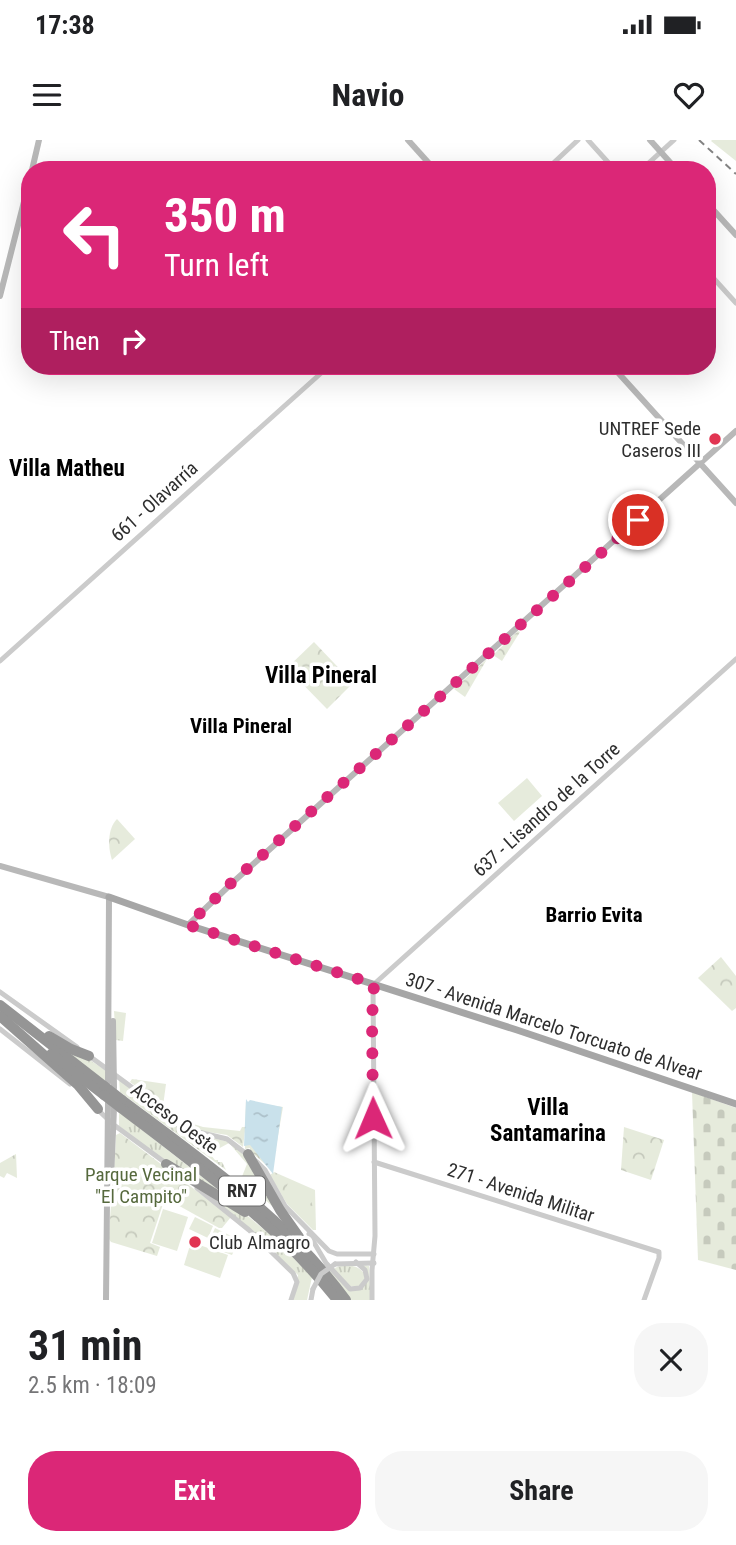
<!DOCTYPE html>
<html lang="en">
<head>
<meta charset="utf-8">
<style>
  :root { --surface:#fff; --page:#f6f6f6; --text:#202124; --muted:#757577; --accent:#db2777 }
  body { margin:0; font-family:"Roboto Condensed",sans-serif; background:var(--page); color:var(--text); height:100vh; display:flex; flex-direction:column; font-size:26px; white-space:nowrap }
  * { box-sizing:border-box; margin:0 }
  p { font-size:23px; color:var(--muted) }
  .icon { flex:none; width:38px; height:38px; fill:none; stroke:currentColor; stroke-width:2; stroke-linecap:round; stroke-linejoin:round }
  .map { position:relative; height:1160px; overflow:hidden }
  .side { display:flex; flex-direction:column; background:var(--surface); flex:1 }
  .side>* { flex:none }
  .guide { position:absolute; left:21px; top:21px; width:695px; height:214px; border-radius:28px; box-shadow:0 7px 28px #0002; background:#db2777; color:#fff; overflow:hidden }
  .pin { position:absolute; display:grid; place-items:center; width:60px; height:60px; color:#fff; margin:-30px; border:4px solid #fff; border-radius:50%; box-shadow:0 2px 7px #0007 }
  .me { position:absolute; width:77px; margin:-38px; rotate:359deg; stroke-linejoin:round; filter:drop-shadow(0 0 5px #0008) }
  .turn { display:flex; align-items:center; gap:24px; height:147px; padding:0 28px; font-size:32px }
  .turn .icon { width:91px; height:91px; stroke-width:2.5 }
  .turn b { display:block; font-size:49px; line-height:60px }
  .then { display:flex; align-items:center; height:66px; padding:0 28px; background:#0003; gap:14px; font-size:26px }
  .round { display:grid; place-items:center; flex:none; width:74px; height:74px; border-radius:28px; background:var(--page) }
  .summary { display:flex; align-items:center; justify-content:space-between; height:119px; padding:0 28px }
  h1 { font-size:42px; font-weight:700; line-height:52px }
  .primary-button { display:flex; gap:14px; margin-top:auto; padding:14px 28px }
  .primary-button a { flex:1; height:80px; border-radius:28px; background:var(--accent); color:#fff; font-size:28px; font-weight:700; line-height:80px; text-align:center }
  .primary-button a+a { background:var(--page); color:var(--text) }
  .status { display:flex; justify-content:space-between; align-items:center; height:49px; padding:0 35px; background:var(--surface); direction:ltr }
  .status svg { height:19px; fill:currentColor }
  header { display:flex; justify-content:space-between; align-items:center; height:91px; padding:0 28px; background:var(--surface); font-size:32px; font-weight:700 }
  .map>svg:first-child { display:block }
  .grass { fill:url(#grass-tufts) }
  .forest { fill:url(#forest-crowns) }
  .cemetery { fill:url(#cemetery-stones) }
  .garden { fill:#e6ebdc }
  .water { fill:url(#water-ripples) }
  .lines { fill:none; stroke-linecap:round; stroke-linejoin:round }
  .tertiary { stroke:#cbcbcb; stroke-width:5 }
  .secondary { stroke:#b8b8b8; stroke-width:6 }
  .primary { stroke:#a6a6a6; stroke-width:7 }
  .motorway { stroke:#959595; stroke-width:10 }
  .rail { stroke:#838383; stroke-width:2; stroke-dasharray:7 5; stroke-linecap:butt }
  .tertiary-bridge { stroke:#cbcbcb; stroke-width:5 }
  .motorway-bridge { stroke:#959595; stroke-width:10 }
  .route { stroke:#db2777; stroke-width:12; stroke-dasharray:0 21.6 }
  .poi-dot { fill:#e13552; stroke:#fff; stroke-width:2.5 }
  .labels { text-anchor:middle; stroke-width:7; stroke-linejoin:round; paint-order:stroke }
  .shield { fill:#fff; stroke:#6d6d6d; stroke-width:2 }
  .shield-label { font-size:18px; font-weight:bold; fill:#2e2e2e }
  .poi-label { font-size:19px; fill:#2e2e2e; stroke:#fff; text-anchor:end }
  .street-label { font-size:19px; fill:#2e2e2e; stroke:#fff }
  .park-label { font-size:19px; fill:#56693d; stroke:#fff }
  .neighbourhood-label { font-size:21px; font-weight:bold; fill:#000; stroke:#fff }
  .quarter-label { font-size:23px; font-weight:bold; fill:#000; stroke:#fff }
</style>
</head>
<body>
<div class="status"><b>17:38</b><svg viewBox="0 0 49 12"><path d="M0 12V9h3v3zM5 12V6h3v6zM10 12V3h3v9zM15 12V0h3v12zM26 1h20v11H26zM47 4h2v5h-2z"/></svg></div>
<header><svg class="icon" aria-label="menu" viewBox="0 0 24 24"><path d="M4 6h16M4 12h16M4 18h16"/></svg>Navio<svg class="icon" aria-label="heart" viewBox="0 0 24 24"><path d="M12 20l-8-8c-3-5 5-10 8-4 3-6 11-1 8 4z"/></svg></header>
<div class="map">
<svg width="736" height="1160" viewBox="0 0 736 1160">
  <defs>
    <pattern id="grass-tufts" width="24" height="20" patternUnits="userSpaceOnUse" patternTransform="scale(1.75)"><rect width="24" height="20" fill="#e6ebdc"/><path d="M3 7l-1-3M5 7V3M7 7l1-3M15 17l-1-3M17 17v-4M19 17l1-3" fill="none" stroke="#c6cabd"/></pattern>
    <pattern id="forest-crowns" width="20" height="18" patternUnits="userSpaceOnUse" patternTransform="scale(1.75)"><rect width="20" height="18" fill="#e6ebdc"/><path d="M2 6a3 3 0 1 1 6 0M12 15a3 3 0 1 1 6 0" fill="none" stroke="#c6cabd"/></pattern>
    <pattern id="cemetery-stones" width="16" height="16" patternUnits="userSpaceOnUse" patternTransform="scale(1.75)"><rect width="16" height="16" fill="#e6ebdc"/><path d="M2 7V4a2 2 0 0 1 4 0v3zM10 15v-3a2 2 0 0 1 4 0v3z" fill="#c6cabd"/></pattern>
    <pattern id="water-ripples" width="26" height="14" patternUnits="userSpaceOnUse" patternTransform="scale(1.75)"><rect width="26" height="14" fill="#c9e1eb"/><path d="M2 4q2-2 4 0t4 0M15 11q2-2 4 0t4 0" fill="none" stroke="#adc1ca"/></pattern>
  </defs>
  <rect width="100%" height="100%" fill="#fff"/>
  <g class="grass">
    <path d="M114,871L126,873L123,901L116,900Z"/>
    <path d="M39,890C61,906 85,915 106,931V942Z"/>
    <path d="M119,939L193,993L229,1002L243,1012L279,1072L241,1039L247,1024L229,1003L218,1009L211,1005L206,1009L215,1020H218V1022H222L226,1030L120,952Z"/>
    <path d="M119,972L247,1072L210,1047V1045L167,1023L119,986Z"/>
    <path d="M185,1036L249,1077L274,1098L312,1137L307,1160H293L298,1135L247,1086Z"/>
    <path d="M341,1125C353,1126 360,1125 366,1137L360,1147L348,1146L333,1129Z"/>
    <path d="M362,1125L369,1126L371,1160H351L329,1131L331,1129L347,1148L366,1144Z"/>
  </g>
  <g class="forest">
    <path d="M518,491L520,492L502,521L493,515Z"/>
    <path d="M314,502L353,543L327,569L287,528Z"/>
    <path d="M487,519L465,557L454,549Z"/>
    <path d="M117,679L135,699L112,720C108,708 107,689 117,679Z"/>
    <path d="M721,817L736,836V868L732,871L698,838Z"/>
    <path d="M132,939L166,944L163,966L130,942Z"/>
    <path d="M246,962L283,967L272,1030L250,1011V1008L245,1009V991L243,1007L227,995L196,990L181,980L203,987L240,991L242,987H245Z"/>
    <path d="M624,987L664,1000L651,1040L621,1030Z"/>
    <path d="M120,993L231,1077L222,1088H219L165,1058L150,1103L160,1107L157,1116L111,1102L109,1099C110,1064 115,1030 116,995Z"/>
    <path d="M16,1014L17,1038L7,1033L4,1038L0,1036V1023Z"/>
    <path d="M274,1032L315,1050L316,1090H313L287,1064L270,1035Z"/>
  </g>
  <path class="cemetery" d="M692,952L736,968V1130L698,1120Z"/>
  <g class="garden">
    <path d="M736,0V21L711,1L712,0Z"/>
    <path d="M527,638L542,656L514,681L498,663Z"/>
    <path d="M289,1041L315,1055L305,1074L282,1057Z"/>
    <path d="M163,1069L188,1077L177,1111L152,1103Z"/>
    <path d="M195,1077L213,1086L208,1098L189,1089Z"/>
    <path d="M215,1088L239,1100L232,1115L207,1106Z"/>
    <path d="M191,1102L228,1115L220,1138L184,1125Z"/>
  </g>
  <path class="water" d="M246,959L248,962L250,960L282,967L273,1034L250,1005L244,1006Z"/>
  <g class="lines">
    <g class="tertiary">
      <path d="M588,0L615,30"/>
      <path d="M546,30L578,0"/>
      <path d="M641,30L674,0"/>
      <path d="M707,131L736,163"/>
      <path d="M0,521L329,226"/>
      <path d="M0,852L77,907"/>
      <path d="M0,889L70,944"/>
      <path d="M88,915L190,990L227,999L257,1022L265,1030L285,1066L329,1111L337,1114H374"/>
      <path d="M98,970L114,985L167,1024"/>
      <path d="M374,1022L659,1112V1118L644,1160"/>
      <path d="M197,1048L249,1090L293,1133L297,1142L291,1160"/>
      <path d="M309,1094L326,1123L350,1149L360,1148L367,1139L365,1130L356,1122"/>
      <path d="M335,1124L374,1123"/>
      <path d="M311,1160L313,1149"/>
      <path d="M372,1160V1130L375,1096L373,845L736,519"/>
    </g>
    <g class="secondary">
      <path d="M408,0L435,30"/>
      <path d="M650,0L677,30"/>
      <path d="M32,30L39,0"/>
      <path d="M707,63L736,95"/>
      <path d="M0,156L30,38"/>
      <path d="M612,226L736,363"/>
      <path d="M0,726L109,757L108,943"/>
      <path d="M188,785L231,744L736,291"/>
      <path d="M113,881L114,948"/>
      <path d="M111,1039L114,968"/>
      <path d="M106,1160L108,963"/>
    </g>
    <path class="primary" d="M109,757L188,785L517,890L736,964"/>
    <g class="motorway">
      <path d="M0,865L104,946"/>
      <path d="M0,876L78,945L98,969"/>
      <path d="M49,896L71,909L89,916"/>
      <path d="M51,914L104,955"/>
      <path d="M122,960C202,1020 286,1078 346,1160"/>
      <path d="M121,968C198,1027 276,1083 337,1160"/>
      <path d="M248,1014L280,1070L299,1097"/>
      <path d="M166,1024L245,1072"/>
    </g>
    <path class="rail" d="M699,0L736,34"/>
    <path class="tertiary-bridge" d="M313,1149L321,1134L335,1124"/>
    <g class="motorway-bridge">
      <path d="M104,946L122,960"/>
      <path d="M104,955L121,968"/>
    </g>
  </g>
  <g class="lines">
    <path class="route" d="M373,978L372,879L374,844L188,785L230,744L638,380"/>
  </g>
  <g class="poi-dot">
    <circle cx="715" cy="299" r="7"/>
    <circle cx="195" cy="1102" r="7"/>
  </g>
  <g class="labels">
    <rect class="shield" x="219" y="1036.5" width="46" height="29" rx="5"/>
    <g class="shield-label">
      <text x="242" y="1057">RN7</text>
    </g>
    <g class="poi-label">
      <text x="701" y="295">UNTREF Sede<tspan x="701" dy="22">Caseros III</tspan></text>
      <text x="209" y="1109" text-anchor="start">Club Almagro</text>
    </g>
    <g class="street-label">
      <text transform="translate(154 361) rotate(-42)" y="7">661 - Olavarría</text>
      <text transform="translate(546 669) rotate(-42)" y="7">637 - Lisandro de la Torre</text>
      <text transform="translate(554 886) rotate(18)" y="7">307 - Avenida Marcelo Torcuato de Alvear</text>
      <text transform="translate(175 978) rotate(37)" y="7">Acceso Oeste</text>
      <text transform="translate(521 1052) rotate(18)" y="7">271 - Avenida Militar</text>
    </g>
    <g class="park-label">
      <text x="141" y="1041">Parque Vecinal<tspan x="141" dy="22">"El Campito"</tspan></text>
    </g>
    <g class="neighbourhood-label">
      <text x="241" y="593">Villa Pineral</text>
      <text x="594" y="782">Barrio Evita</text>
    </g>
    <g class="quarter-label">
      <text x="67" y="336">Villa Matheu</text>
      <text x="321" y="543">Villa Pineral</text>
      <text x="548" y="975">Villa<tspan x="548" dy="26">Santamarina</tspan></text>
    </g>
  </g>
</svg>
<div class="pin" style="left:638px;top:380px;background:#d93025"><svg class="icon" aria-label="arrive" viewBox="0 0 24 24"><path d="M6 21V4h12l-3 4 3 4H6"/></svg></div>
<svg class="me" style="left:373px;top:978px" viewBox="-20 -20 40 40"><path d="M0-17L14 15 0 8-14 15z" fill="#db2777" stroke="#fff" stroke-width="4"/></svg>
<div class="guide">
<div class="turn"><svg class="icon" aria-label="left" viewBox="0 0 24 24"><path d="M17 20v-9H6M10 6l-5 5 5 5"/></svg><div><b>350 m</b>Turn left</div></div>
<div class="then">Then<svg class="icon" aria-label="right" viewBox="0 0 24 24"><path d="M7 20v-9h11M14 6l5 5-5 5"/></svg></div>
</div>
</div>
<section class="side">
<div class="summary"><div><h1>31 min</h1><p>2.5 km · 18:09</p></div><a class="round"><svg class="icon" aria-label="close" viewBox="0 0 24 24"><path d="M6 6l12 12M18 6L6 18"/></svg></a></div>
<div class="primary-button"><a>Exit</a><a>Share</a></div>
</section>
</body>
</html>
